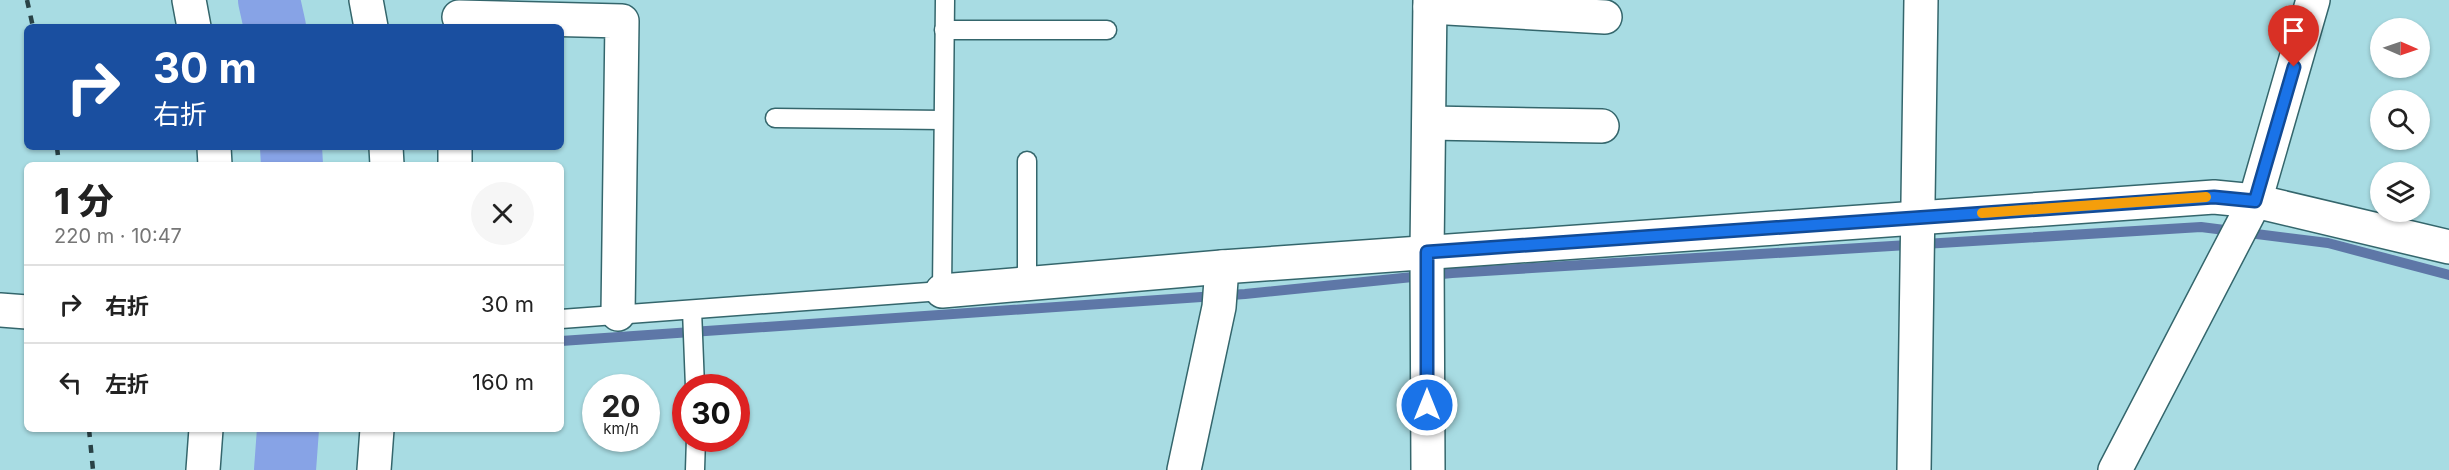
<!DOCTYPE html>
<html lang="ja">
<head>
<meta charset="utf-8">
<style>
  :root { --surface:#fff; --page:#f6f6f6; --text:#222; --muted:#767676; --line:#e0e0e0 }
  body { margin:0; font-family:Inter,"Noto Sans JP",sans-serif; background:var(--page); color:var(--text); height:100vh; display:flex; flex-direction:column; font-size:22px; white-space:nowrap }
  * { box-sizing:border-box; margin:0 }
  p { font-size:20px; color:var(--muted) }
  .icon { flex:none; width:33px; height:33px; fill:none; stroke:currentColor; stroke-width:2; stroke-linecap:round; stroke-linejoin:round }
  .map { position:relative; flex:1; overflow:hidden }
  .sheet { position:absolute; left:24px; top:162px; width:540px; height:270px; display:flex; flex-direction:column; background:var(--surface); border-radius:9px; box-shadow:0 2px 4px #0004 }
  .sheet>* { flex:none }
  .top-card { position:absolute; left:24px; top:24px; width:540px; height:126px; border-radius:9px; box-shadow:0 2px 4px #0004; background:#1a4fa0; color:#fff; overflow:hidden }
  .needle { width:39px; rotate:92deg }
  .fabs { position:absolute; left:2370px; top:18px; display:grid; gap:12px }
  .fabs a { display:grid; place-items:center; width:60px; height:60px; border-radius:50%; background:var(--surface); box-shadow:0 2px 4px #0004; font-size:30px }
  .speed { position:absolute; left:582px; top:374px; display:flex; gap:12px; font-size:30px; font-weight:700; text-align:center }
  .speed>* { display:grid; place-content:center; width:78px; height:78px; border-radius:50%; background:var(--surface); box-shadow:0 2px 4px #0004; line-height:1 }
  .speed small { font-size:15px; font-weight:400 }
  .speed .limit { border:9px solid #d22; background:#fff; color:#111 }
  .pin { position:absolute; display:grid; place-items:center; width:51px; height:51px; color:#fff; margin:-62px -26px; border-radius:50% 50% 50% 0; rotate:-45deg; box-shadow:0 0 6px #0007 }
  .pin .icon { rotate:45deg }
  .me { position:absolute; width:66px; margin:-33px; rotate:0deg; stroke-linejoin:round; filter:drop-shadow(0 0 4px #0008) }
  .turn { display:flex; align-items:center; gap:21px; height:126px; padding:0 30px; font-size:27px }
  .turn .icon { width:78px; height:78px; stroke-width:2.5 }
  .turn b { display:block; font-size:42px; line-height:51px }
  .round { display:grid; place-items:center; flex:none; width:63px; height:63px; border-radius:32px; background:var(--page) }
  .head { display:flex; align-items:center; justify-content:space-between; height:102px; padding:0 30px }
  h1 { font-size:36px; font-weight:800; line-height:45px }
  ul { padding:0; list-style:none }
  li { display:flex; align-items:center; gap:18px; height:78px; padding:0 30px; border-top:2px solid var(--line) }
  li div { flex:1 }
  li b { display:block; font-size:22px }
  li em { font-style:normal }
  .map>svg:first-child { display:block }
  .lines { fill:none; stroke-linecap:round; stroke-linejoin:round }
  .stream { stroke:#5e77a7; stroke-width:10 }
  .river { stroke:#87a3e6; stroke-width:62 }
  .service-casing { stroke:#34666c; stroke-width:21 }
  .minor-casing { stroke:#34666c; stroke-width:36 }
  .service { stroke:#fff; stroke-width:18 }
  .minor { stroke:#fff; stroke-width:33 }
  .rail { stroke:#294246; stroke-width:4.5; stroke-dasharray:8 8; stroke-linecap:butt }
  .route-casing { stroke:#114b97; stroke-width:15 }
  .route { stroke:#1a73e8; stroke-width:10 }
  .slow { stroke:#f59e0b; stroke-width:10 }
</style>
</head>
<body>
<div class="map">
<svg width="2449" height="470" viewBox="0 0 2449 470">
  <rect width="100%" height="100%" fill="#a8dce3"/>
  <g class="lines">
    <path class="stream" d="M561,341L1245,294L1452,273L2201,227L2328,243L2449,275"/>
    <g class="river">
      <path d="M269,0L275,27"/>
      <path d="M291,147L292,165"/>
      <path d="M285,470L288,429"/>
    </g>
    <defs>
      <g id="service">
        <path d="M944,30H1107"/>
        <path d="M775,118L943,120"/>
        <path d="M1027,161V283"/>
        <path d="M692,310L695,387"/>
        <path d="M561,319L942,291L945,0"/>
        <path d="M695,470L696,438"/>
      </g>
      <g id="minor">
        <path d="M189,0L194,27"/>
        <path d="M366,0L371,27"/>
        <path d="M1430,7L1605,17"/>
        <path d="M459,17L622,21L618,314"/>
        <path d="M1429,123L1602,126"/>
        <path d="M214,147L215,165"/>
        <path d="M386,147L387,165"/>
        <path d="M455,165V147"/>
        <path d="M942,291L1222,267L2214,197L2255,201L2449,247"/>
        <path d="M0,310L27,312"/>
        <path d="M203,470L206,429"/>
        <path d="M374,470L377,429"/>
        <path d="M1184,470L1219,307L1222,267"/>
        <path d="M1428,470L1427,252L1430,0"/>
        <path d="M1914,470L1921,0"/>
        <path d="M2115,470L2255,201L2313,0"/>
      </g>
    </defs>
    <use href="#service" class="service-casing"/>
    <use href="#minor" class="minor-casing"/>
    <use href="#service" class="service"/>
    <use href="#minor" class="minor"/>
    <g class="rail">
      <path d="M27,0L33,27"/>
      <path d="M57,147L59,165"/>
      <path d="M89,429L93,470"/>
    </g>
  </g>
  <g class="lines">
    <defs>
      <path id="route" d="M1427,405V252L2214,197L2255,201L2294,67"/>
    </defs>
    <use href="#route" class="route-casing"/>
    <use href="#route" class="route"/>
    <path class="slow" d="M1982,213L2206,197"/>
  </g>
</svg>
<div class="fabs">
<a><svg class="needle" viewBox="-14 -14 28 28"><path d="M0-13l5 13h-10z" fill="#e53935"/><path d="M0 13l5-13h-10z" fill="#767676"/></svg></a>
<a><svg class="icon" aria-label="search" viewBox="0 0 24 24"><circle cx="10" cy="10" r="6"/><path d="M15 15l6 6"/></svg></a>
<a><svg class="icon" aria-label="layers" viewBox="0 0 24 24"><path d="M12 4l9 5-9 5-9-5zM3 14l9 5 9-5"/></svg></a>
</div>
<div class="speed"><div>20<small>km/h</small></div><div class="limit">30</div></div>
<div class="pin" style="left:2294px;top:67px;background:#d93025"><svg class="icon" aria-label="arrive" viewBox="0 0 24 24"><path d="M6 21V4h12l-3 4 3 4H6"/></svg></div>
<svg class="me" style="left:1427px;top:405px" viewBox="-20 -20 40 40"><circle r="17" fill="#1a73e8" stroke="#fff" stroke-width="3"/><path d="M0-11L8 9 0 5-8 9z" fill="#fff"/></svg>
<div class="top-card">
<div class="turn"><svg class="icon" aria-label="right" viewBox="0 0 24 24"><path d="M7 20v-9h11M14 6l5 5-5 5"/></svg><div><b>30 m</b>右折</div></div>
</div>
<section class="sheet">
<div class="head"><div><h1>1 分</h1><p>220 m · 10:47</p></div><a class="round"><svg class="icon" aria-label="close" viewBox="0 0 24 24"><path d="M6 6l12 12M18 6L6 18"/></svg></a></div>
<ul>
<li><svg class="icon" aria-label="right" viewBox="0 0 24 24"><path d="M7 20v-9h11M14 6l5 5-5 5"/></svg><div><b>右折</b></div><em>30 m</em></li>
<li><svg class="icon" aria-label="left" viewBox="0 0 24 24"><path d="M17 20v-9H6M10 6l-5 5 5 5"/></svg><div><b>左折</b></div><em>160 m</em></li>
</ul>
</section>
</div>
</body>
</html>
